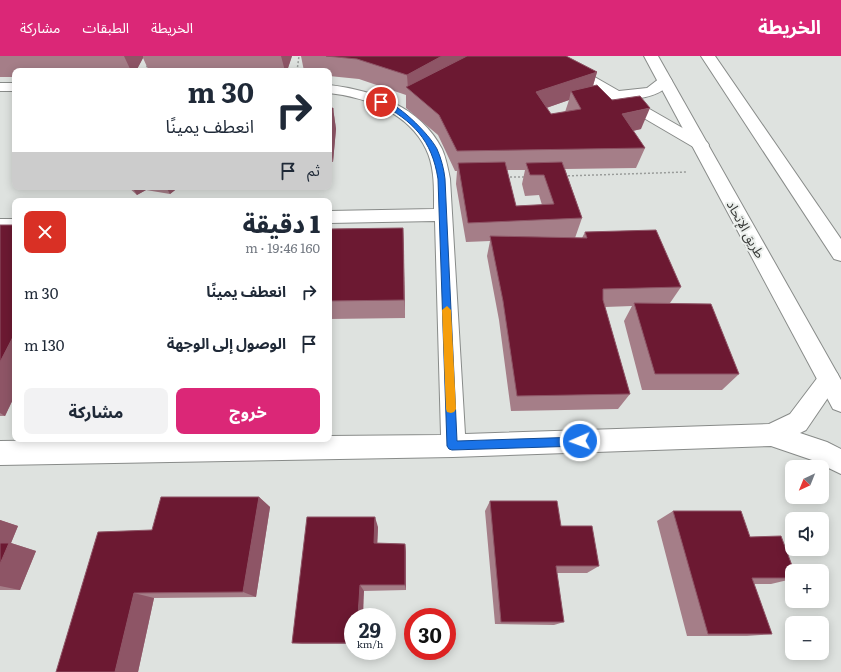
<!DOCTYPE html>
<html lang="ar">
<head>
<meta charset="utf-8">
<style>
  :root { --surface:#fff; --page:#f2f2f3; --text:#1f2937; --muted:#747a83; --accent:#db2777 }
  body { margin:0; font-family:Literata,"Noto Sans Arabic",serif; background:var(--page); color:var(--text); direction:rtl; height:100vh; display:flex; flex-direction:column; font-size:15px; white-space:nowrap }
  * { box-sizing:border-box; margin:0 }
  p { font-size:13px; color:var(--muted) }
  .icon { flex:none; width:22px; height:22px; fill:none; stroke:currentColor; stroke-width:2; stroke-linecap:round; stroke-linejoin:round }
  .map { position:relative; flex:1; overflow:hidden; direction:ltr }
  .sheet { position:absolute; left:12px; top:142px; width:320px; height:244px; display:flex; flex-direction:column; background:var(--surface); border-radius:8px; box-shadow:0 2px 10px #0003; direction:rtl }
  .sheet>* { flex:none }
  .banner { position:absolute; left:12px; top:12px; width:320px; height:122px; border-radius:8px; box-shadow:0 2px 10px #0003; direction:rtl; background:#fff; color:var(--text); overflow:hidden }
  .needle { width:26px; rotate:223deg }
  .buttons { position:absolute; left:785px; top:404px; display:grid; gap:8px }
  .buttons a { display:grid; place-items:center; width:44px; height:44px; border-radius:8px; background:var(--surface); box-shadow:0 2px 10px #0003; font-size:20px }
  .speed { position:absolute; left:344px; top:552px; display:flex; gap:8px; font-size:20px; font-weight:700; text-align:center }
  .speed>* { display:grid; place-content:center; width:52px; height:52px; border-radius:50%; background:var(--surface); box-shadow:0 2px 10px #0003; line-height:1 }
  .speed small { font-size:10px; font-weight:400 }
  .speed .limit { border:6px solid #d22; background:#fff; color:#111 }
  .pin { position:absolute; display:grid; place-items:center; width:34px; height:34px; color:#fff; margin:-17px; border:2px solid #fff; border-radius:50%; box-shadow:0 1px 4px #0007 }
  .me { position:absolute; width:44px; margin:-22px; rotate:268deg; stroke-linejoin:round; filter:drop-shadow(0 0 3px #0008) }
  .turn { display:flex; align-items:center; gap:14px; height:84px; padding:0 12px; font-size:18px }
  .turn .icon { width:52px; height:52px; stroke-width:2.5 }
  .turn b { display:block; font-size:28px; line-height:34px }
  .then { display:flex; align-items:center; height:38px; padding:0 12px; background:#0003; gap:8px; font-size:15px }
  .round { display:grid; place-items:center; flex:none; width:42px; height:42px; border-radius:8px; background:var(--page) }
  .summary { display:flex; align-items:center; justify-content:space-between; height:68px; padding:0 12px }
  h1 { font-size:24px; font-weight:800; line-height:30px }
  .button { display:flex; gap:8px; margin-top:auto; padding:8px 12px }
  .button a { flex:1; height:46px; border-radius:8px; background:var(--accent); color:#fff; font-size:16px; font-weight:800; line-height:46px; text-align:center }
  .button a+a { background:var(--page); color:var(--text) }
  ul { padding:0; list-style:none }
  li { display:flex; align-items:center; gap:12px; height:52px; padding:0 12px }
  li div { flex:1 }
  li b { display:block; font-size:15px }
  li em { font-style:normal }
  header { display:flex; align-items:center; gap:24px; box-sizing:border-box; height:56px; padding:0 20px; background:var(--accent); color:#fff }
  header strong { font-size:19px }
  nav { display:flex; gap:22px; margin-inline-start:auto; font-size:14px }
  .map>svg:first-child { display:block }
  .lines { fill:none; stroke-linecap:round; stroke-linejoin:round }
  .street-casing { stroke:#888b89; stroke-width:2 }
  .secondary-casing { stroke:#888b89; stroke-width:2 }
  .path { stroke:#999c9a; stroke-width:1.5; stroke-dasharray:2 2; stroke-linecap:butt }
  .street { fill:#fff; fill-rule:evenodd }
  .secondary { fill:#fff; fill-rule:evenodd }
  .wall { fill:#a57e88; fill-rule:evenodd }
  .shaded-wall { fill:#8e5566 }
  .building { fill:#6c1932; stroke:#8e5566 }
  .route { fill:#1a73e8; stroke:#114b97 }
  .slow { fill:#f59e0b }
  .labels { text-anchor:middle; stroke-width:4; stroke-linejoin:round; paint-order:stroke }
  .street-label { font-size:13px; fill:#373937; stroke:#ebefec }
</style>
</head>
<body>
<header>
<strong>الخريطة</strong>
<nav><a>الخريطة</a><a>الطبقات</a><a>مشاركة</a></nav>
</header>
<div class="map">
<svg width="841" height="616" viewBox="0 0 841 616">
  <rect width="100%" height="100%" fill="#dee2df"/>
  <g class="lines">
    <defs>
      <g id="street">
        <path d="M541,0H558L619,35L647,32L660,22L665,21L670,22L672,25C663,38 647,42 632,43L707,86L709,89L707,92L701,94L695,92L543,3Z"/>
        <rect x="0" y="27" width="15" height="8"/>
        <path d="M329,29C373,34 421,51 442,93C446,102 448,113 450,123L465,378L769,368L790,358L821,317L829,314L837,317L840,324L806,374L800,377L827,386L841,393V418L812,404L771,390L453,401L0,409V385L158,383H329V380L441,379L435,165L329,167V155L434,153C434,133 435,111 426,93C409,57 366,41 329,37Z"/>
        <rect x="0" y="163" width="15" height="12"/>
      </g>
      <g id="secondary">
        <path d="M644,0H658L841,324V356L833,353Z"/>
        <path d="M701,0H715L841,183V205L834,203Z"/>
      </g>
    </defs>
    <use href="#street" class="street-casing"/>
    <use href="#secondary" class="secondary-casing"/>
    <g class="path">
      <path d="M145,15L148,8"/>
      <path d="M297,15L299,0"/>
      <path d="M564,120L687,116"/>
      <path d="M506,121H525"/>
    </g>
    <use href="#street" class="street"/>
    <use href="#secondary" class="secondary"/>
  </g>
  <g class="wall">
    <path d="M0,0H292L287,15H149L143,2L136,15H15V21H0Z"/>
    <path d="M301,0H566L597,16L593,30L641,73L633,75L645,92L636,112L565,113L582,162L575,182H582L585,176L681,231L670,247L739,318L722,334H642L624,265L632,250L605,251L630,338L618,353L511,355L499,264L487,200L490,185L466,186L456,128L457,115H455L438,79L406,52V39L359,23L329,20V15H304ZM569,44L565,56L551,58L546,52ZM507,114H525L522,128L525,140L539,139L542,149L516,150Z"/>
    <path d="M333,52L336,73L333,106H329V53Z"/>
    <path d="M128,131H179L170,138L146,134L137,139Z"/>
    <path d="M0,169H15V339L5,360H0Z"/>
    <path d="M403,172L405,262L329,263V173Z"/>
    <path d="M259,441L270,451L256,541L154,542L138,616H56L152,474Z"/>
    <path d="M490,445L561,470L599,510L587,517H557L564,566L554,569L495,568L485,455Z"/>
    <path d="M673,455L750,481L792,515V523L771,528H754L772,578L747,580H687L657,465Z"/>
    <path d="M0,464L18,470L11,487L36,495L20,534H0Z"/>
    <path d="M378,471L377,487L405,488L406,496V534L364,535L353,561V588H302L292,587Z"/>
  </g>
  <g class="shaded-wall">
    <path d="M124,0H143V2L136,15H131Z"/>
    <path d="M281,0H292L287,15H285Z"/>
    <path d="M442,0H476L408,33L407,19Z"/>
    <path d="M597,16L591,36L571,35L569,44L532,57L536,36Z"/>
    <path d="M333,52L336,73L333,106L329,86Z"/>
    <path d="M650,52L641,73L614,79L622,58Z"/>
    <path d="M132,131H144L146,134L137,139Z"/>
    <path d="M166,131H179L170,138Z"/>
    <path d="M403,172L404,192L405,262L404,244Z"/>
    <path d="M15,277V339L5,360L0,357V306Z"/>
    <path d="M259,441L270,451L256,541L243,536Z"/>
    <path d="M375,461L378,471L377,495L374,487Z"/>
    <path d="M0,464L18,470L11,487L36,495L20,534L0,530Z"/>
    <path d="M405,488L406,496V534L405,529Z"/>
    <path d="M360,529L364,535L363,561H358Z"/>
    <path d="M134,537L154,542L138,616H115Z"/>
  </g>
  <g class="building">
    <path d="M326,0H442L407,19L357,3Z"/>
    <path d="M467,0H566L597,16L536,36L551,58L581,53L571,35L597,29L612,44L640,40L650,52L622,58L645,92L457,95L439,59L406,31Z"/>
    <path d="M333,52L329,86V53Z"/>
    <path d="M505,106L516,150L554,148L544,119H530L526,107L562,106L582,162L468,167L458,107Z"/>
    <path d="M0,169H15V277L0,306Z"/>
    <path d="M403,172L404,244L329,245V173Z"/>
    <path d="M656,174L681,231L603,233V244L630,338L517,340L503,245L490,180L587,182L585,176Z"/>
    <path d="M634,247L711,248L739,318H655Z"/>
    <path d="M161,441H259L243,536L134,537L115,616H56L98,476L152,474Z"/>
    <path d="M490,445H557L561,470H592L599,510H556L564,566H501Z"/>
    <path d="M673,455H741L750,481L781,480L794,515H792V522H752L772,578H708Z"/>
    <path d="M307,461H375L374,487L405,488V529H360L358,561H353V587H292Z"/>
    <path d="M0,487H9L0,508Z"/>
  </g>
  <path class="route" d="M379,44C395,43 430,79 437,93C441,102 444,113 445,123L457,385L580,381L584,382L585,385L584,389L580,390L452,394L449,393L447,390L438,123C432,84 413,65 379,47Z"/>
  <path class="slow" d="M447,250L451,254L456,353L454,356L451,357L447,356L446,353L442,254Z"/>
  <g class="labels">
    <g class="street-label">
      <text transform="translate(746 173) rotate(61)" y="5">طريق اﻹتحاد</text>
    </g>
  </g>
</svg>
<div class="buttons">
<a><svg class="needle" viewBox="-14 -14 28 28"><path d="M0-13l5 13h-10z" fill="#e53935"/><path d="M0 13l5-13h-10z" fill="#747a83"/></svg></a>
<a><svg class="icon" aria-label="sound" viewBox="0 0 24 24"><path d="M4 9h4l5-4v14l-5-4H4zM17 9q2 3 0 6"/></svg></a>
<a>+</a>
<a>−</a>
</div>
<div class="speed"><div>29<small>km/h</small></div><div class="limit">30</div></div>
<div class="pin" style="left:381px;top:46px;background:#d93025"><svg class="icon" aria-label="arrive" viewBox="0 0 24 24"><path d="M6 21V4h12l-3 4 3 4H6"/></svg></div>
<svg class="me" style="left:580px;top:385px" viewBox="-20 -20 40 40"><circle r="17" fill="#1a73e8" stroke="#fff" stroke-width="3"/><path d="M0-11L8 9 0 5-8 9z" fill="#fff"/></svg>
<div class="banner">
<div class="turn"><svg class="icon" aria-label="right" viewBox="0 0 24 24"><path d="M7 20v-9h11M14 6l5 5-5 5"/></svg><div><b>30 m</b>انعطف يمينًا</div></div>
<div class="then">ثم<svg class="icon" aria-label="arrive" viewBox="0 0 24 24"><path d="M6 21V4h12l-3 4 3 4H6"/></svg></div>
</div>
<section class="sheet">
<div class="summary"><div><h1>1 دقيقة</h1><p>160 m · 19:46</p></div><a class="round" style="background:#d93025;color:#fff"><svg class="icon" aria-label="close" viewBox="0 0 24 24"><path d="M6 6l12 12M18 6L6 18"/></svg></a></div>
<ul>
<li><svg class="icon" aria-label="right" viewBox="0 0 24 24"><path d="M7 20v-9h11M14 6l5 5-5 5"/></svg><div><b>انعطف يمينًا</b></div><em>30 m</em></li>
<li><svg class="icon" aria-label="arrive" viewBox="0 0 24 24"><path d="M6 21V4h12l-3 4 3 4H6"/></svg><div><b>الوصول إلى الوجهة</b></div><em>130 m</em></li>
</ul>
<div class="button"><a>خروج</a><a>مشاركة</a></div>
</section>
</div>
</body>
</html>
